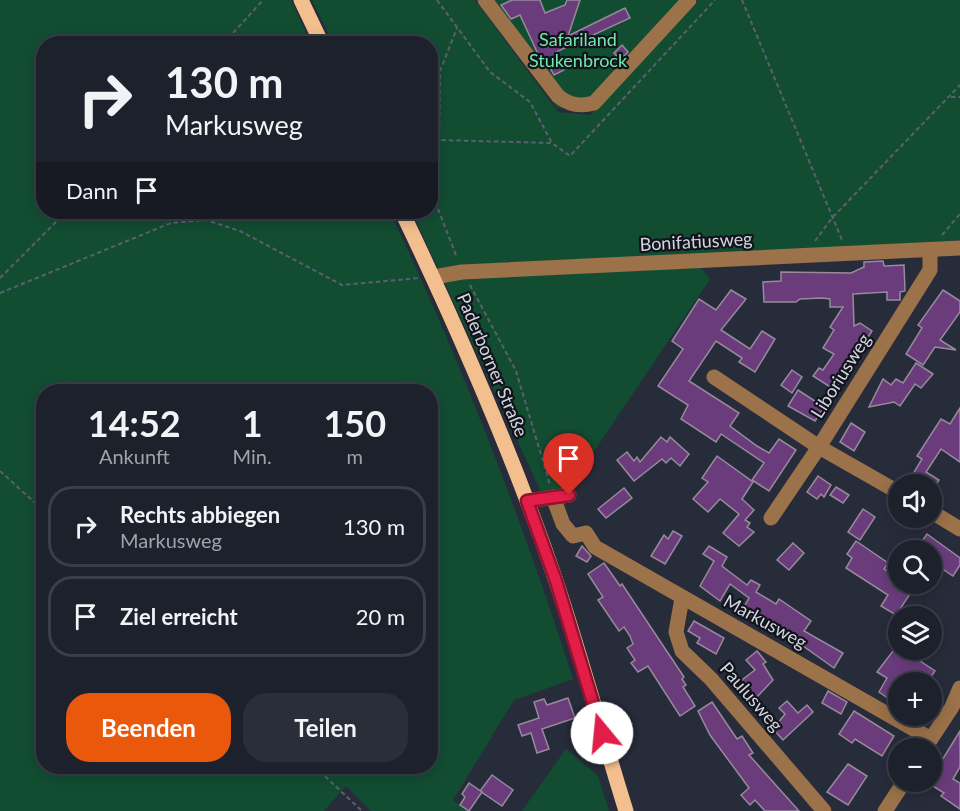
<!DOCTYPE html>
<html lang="de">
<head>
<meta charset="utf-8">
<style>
  :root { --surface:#1d212c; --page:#2a2e38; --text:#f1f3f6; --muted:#a0a3a9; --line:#3b3e48; --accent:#ea580c }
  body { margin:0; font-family:Lato,sans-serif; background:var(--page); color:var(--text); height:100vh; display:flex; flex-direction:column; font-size:22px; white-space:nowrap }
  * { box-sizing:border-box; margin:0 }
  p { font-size:20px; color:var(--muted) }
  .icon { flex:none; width:33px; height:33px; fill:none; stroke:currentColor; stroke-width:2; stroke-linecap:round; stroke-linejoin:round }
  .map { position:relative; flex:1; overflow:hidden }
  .sheet { position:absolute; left:36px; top:384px; width:402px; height:390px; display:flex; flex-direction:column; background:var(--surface); border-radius:24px; box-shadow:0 3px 15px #0003,0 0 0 2px var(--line) }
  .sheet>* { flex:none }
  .top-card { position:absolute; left:36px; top:36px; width:402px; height:183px; border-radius:24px; box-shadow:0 3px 15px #0003,0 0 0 2px var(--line); background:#1d212c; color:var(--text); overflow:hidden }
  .fabs { position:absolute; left:888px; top:474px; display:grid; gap:12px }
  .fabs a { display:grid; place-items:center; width:54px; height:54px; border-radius:50%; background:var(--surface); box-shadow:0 3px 15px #0003,0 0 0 2px var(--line); font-size:30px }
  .pin { position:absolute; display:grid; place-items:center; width:51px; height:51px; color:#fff; margin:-62px -26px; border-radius:50% 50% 50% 0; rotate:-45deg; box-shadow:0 0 6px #0007 }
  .pin .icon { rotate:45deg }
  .me { position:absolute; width:66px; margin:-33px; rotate:343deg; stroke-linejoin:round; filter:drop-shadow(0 0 4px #0008) }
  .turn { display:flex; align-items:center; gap:21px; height:126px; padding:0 30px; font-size:27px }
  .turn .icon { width:78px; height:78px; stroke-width:2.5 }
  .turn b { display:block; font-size:42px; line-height:51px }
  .then { display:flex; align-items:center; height:57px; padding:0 30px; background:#0003; gap:12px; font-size:22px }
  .eta { display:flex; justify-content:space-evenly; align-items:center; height:102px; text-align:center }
  .eta b { font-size:36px; font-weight:700; line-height:42px }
  .action { display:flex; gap:12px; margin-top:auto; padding:12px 30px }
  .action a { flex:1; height:69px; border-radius:24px; background:var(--accent); color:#fff; font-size:24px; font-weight:700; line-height:69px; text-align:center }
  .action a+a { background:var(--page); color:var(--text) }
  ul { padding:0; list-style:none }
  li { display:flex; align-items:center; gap:18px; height:81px; margin:0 12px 9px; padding:0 18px; border:3px solid var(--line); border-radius:24px }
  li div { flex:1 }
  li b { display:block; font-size:22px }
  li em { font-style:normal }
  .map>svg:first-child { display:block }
  .green { fill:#124d32; fill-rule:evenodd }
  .building { fill:#6a3c7c; stroke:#968a9b; stroke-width:1.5 }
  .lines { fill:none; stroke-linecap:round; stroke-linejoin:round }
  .path { stroke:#5c606e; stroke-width:2; stroke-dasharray:4.5 3; stroke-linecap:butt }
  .minor { stroke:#9b7249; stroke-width:15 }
  .major { stroke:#f3bf8e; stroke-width:15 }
  .route-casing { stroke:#92132f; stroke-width:15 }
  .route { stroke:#e11d48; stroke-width:10 }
  .labels { text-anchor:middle; stroke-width:4.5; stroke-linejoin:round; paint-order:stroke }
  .park-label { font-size:18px; fill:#6ee9ac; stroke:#12141b }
  .street-label { font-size:18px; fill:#d3d6e1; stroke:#12141b }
</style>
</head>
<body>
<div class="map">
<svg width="960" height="811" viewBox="0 0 960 811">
  <rect width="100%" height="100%" fill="#272c3b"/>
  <g class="green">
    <path d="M0,0H291L311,43L44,44V212H390C461,361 523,522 573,679L514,700L453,800L468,811H371L346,786L324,811H0ZM44,392H430V766H44Z"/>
    <path d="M312,0H475L558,112L590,115L699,0H960V240L692,257L710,279L570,487L542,494L412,212H430V44L333,43Z"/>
    <path d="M479,0H693L590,111L557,108Z"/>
    <path d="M566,749L598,776L609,811H522Z"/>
  </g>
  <g class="building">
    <path d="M512,0H540L545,13L565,5L567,0H580L568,36L625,8L630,18L556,52L564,70L554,75L544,57L542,58L538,54L520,15L511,19L501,5Z"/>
    <path d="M622,45L628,52L620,60L614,53Z"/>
    <path d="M883,261L884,266L904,265L905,291L900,292V300H887V292L853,294L854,326L860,323L872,331L835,390L813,376L819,368L823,370L834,354L823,348L834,330L830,327L843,307H830V299L822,298L800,299L796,302H764L763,282L781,281V272L851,273L864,267V262Z"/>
    <path d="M731,290L746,299L721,330L750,349L762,331L775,339L755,372L739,362L742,358L716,341L689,381L739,413L730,426L757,446L769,453L779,439L796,450L769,491L752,480L764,463L721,434L716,442L681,419L688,405L658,386L683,349L672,341L699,299L716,310Z"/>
    <path d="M943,290L960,301V312L940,340L956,350L935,347L923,365L906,354L922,328L918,325Z"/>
    <path d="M916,363L933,374L921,388L915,384L900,406L894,402L869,407L883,379L891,385L896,379L903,383Z"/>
    <path d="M792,370L802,377L792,393L781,385Z"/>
    <path d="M798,390L824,407L815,421L788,406Z"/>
    <path d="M960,408V462L941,449L926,472L939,480L934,488L932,484H907L922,459L917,456L941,419L950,424Z"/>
    <path d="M851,423L865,432L854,451L840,442Z"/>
    <path d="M661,437L667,442L670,437L689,454L680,466L671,458L666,463L662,459L634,481L617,460L627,452L634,461L637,457L640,462Z"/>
    <path d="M717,456L753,482L742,499L754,510L745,520L750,523L747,527L754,532L739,546L723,533L739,514L720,499L708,512L693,499L708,482L702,478Z"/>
    <path d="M818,476L831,485L824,497L821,494L817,499L807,492Z"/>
    <path d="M836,487L849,495L843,503L830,495Z"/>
    <path d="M624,488L632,498L606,518L598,509Z"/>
    <path d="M863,509L875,517L860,540L848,532Z"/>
    <path d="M673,531L682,536L665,564L651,556L664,535L668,539Z"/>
    <path d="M927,534L960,558V565L953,576L932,562V550H916Z"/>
    <path d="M856,541L888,563L884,569L898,578V584H907L914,588L896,615L881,606L888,595L846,568L852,558L847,554Z"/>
    <path d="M793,543L804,553L789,570L777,560Z"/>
    <path d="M582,546L591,556L587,562L576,556Z"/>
    <path d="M709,546L727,557L722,566L731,573L747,585L751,580L760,585L756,592L776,604L779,599L811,621L804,631L843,653L834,668L779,629L741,612L749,598L730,584L720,601L700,586L714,561L703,554Z"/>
    <path d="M604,563L620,586L622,584L684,677L682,679L686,685L683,687L695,706L680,716L648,666L638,672L631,663L635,660L627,648L633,644L630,636L624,627L619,631L598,600L603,597L588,574Z"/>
    <path d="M694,621L724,638L716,654L697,643L700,638L688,631Z"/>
    <path d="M757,651L766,662L763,664L773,680L756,698L742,680L755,670L746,660Z"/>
    <path d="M893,651L910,661L914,657L935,671L927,682H898V705L879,692L887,678L877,672Z"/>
    <path d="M828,691L847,702L841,714L822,703Z"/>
    <path d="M568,698L575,718L542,729L549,749L537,753L531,733L522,736L518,725L539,718L534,702L544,699L547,705Z"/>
    <path d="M787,701L798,713L807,705L813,712L783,740L773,729L785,714L779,708Z"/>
    <path d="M712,702L737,739L742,736L753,753L749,755L799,811H765L755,800L750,805L741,795L749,788L710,735L698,711Z"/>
    <path d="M854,711L894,736L882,756L855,739L852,743L839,734Z"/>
    <path d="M960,731V767L953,779L960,783V809L941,796L944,793L928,783Z"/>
    <path d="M848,764L867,776L848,805L827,792Z"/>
    <path d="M492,775L513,790L502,806L480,791Z"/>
    <path d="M469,783L482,792L469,811L460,805L465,797L462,794Z"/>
  </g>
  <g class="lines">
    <g class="path">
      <path d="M437,0L490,72L530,102L552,143"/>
      <path d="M742,0L842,240"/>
      <path d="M223,44L263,0"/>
      <path d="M951,97H960"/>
      <path d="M439,139L440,71L457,28"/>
      <path d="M430,174L439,140L552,143L570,156L715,0"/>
      <path d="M430,188L457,258"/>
      <path d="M942,235L960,214"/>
      <path d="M815,241L832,218L960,85"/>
      <path d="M0,278L66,212"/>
      <path d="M470,285L516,371L550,485"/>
      <path d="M0,293L171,223L206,220L240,231L342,285L419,278"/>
      <path d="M0,471L44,511"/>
      <path d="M314,766L362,811"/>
    </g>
    <g class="minor">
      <path d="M485,0L558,96C569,105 580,107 594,103L689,0"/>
      <path d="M434,277L462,272L960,248"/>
      <path d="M714,377L819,447L898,492"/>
      <path d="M553,497L563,524L573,536L586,533L595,547L931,739"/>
      <path d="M527,501L569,495"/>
      <path d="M932,512L960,529"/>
      <path d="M771,518L819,447L930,270V250"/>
      <path d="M682,598L676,632L682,651L711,679L824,811"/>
      <path d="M925,748L952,707L960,688"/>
      <path d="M885,811L904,782"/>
    </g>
    <g class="major">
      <path d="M301,0L322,44"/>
      <path d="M402,212C459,331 513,455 556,581C581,657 602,734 626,811"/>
    </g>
  </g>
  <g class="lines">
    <defs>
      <path id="route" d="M569,495L527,501L556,581L602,733"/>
    </defs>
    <use href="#route" class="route-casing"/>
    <use href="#route" class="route"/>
  </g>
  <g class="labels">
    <g class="park-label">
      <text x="578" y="46">Safariland<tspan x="578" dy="21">Stukenbrock</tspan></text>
    </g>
    <g class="street-label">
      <text transform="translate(696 242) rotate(-3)" y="6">Bonifatiusweg</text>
      <text transform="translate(492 365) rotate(67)" y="6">Paderborner Straße</text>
      <text transform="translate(841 376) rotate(-58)" y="6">Liboriusweg</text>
      <text transform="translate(765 622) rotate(29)" y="6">Markusweg</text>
      <text transform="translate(751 697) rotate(49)" y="6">Paulusweg</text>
    </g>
  </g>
</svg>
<div class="fabs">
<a><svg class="icon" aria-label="sound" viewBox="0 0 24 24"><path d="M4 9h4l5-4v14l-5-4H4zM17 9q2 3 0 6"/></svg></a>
<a><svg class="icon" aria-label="search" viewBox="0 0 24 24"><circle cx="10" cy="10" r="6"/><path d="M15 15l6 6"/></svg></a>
<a><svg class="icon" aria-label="layers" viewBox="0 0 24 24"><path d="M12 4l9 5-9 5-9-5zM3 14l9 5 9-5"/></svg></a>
<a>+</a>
<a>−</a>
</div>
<div class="pin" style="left:569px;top:495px;background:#d93025"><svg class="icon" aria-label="arrive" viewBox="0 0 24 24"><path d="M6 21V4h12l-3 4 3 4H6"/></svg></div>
<svg class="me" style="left:602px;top:733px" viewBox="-20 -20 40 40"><circle r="19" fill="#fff"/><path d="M0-13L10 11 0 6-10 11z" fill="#e11d48"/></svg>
<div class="top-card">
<div class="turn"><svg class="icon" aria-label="right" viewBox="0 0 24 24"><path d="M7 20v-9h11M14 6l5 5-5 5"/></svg><div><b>130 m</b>Markusweg</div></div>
<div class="then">Dann<svg class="icon" aria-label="arrive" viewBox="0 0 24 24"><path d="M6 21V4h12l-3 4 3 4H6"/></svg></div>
</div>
<section class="sheet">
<div class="eta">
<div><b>14:52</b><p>Ankunft</p></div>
<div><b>1</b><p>Min.</p></div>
<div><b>150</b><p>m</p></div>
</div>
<ul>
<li><svg class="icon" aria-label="right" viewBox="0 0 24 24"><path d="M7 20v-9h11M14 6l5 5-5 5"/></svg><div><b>Rechts abbiegen</b><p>Markusweg</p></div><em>130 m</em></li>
<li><svg class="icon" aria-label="arrive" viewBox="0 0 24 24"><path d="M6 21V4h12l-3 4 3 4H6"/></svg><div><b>Ziel erreicht</b></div><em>20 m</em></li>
</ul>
<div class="action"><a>Beenden</a><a>Teilen</a></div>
</section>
</div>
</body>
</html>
